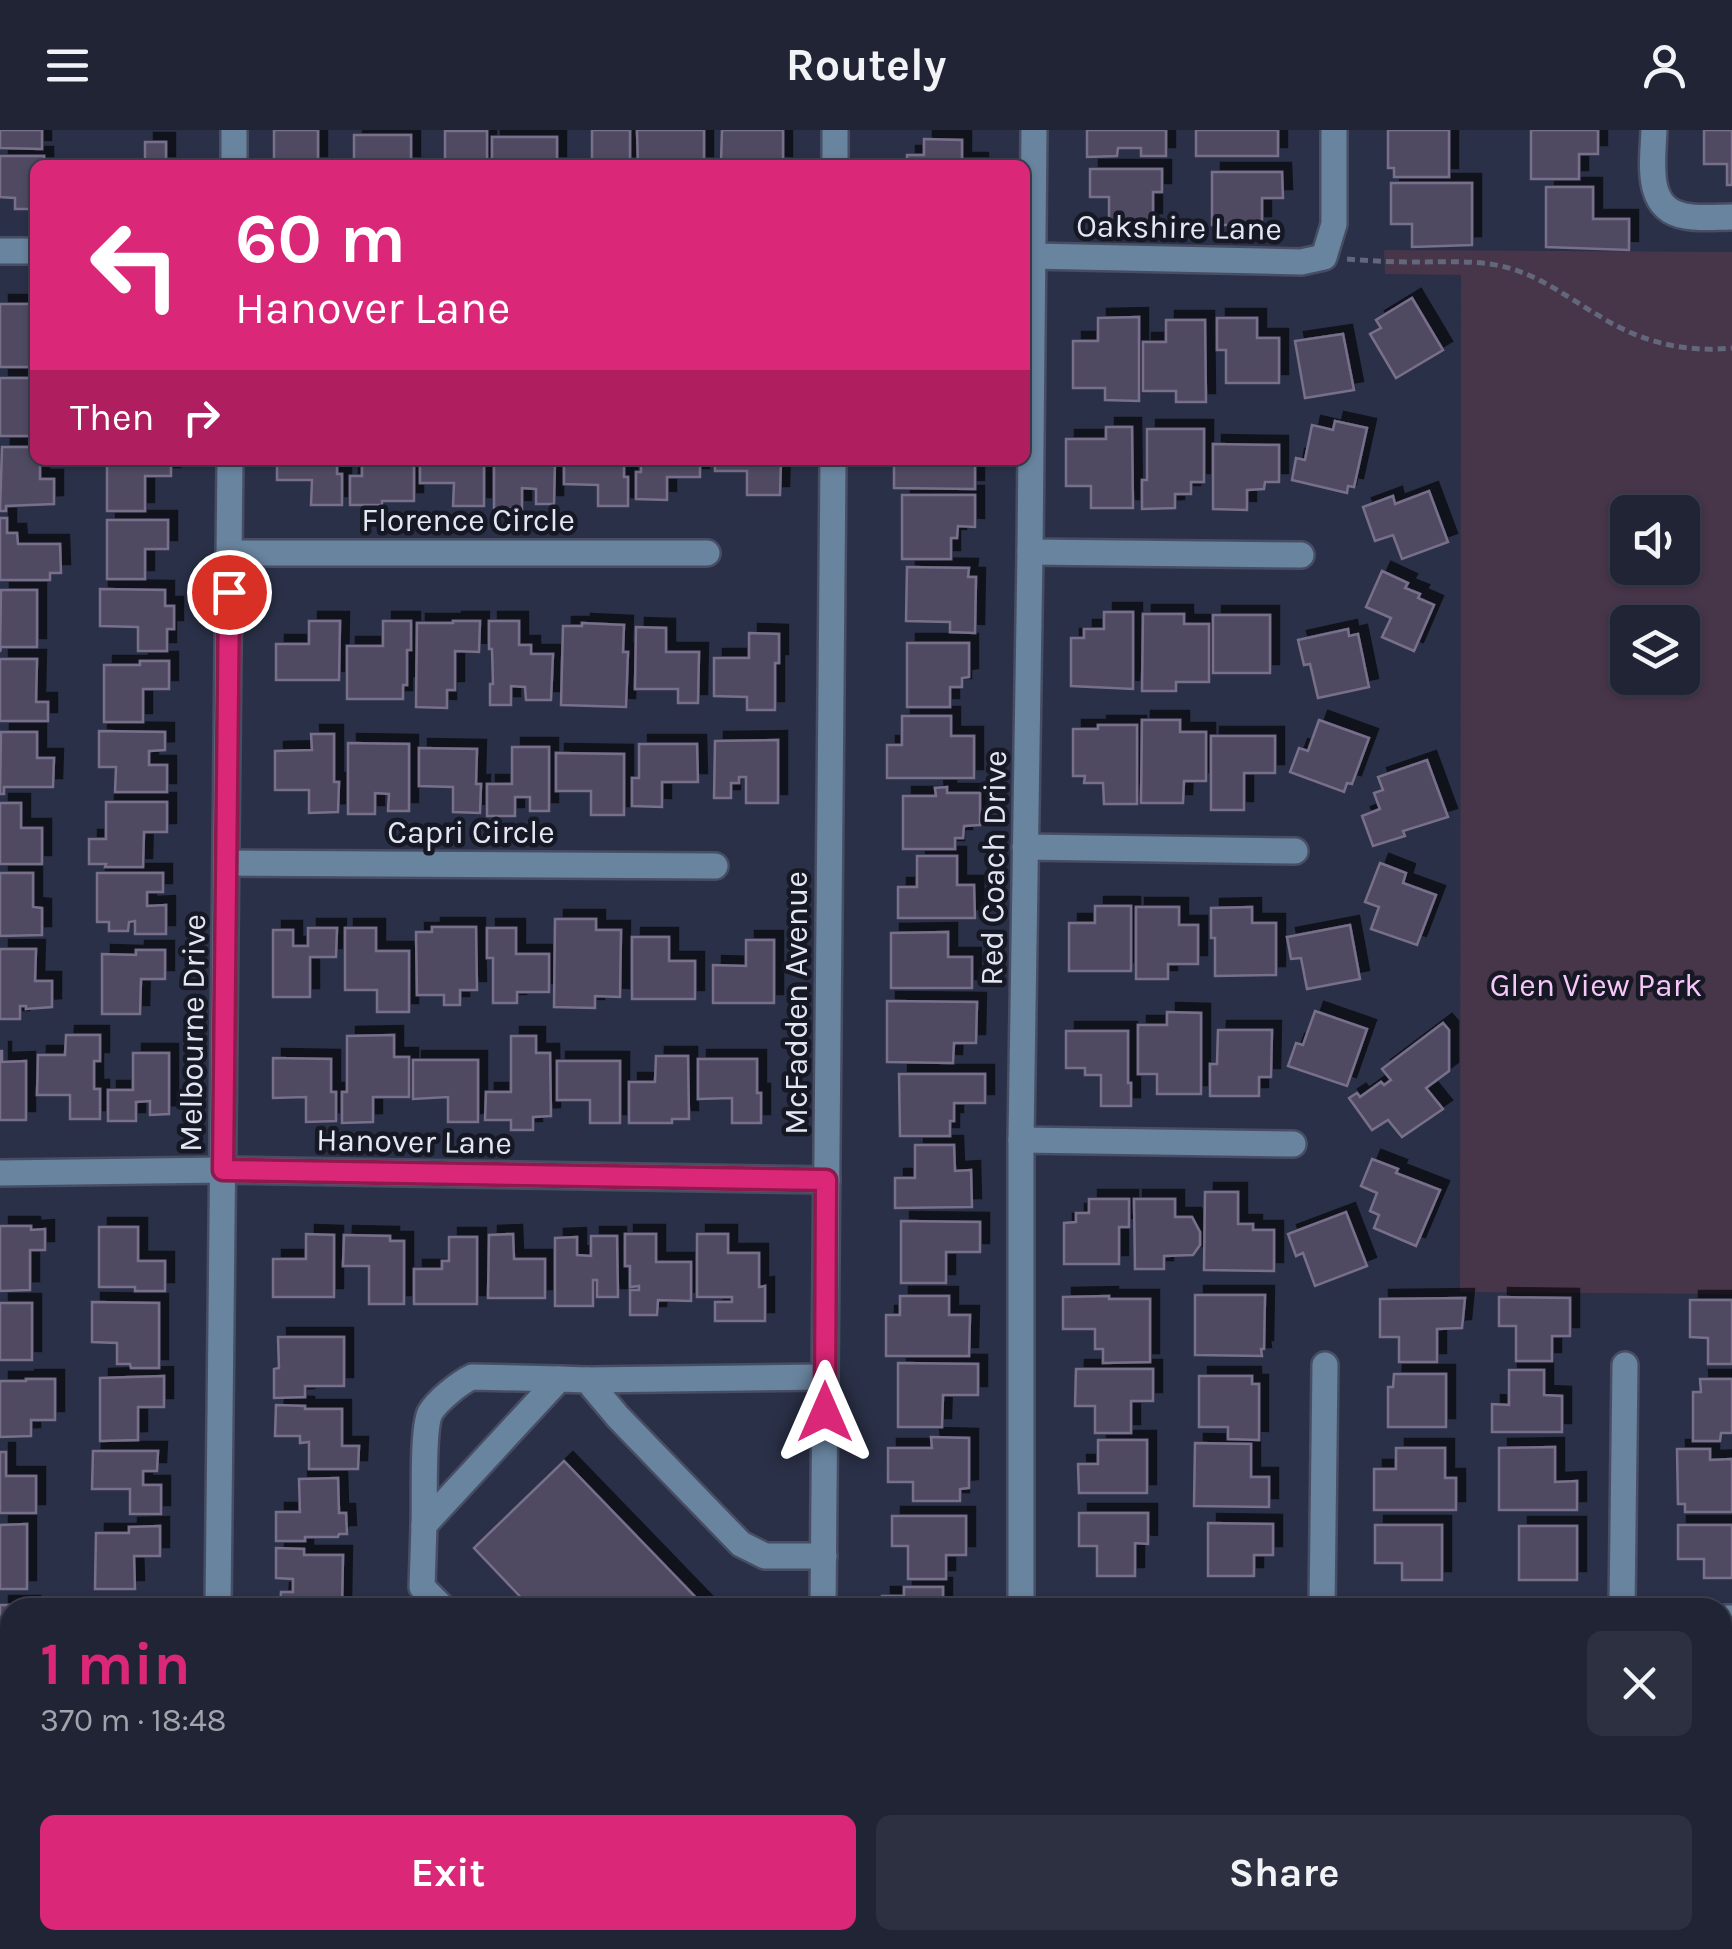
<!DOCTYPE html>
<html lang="en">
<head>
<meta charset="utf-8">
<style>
  :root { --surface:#202435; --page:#2d3041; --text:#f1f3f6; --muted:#a2a4ad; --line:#3d4150; --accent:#db2777 }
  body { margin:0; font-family:Karla,sans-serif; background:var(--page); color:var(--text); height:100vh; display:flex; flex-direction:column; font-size:38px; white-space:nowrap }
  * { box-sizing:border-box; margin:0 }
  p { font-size:32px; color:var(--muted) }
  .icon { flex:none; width:55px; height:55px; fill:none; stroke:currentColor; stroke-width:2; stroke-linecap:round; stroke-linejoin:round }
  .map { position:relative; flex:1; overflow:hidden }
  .details { position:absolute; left:0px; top:1468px; width:1732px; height:352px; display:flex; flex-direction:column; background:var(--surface); border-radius:30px 30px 0 0; box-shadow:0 2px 8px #0004,0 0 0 2px var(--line) }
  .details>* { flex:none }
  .hud { position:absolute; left:30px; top:30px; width:1000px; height:305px; border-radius:15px; box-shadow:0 2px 8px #0004,0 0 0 2px var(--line); background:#db2777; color:#fff; overflow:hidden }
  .controls { position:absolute; left:1610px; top:365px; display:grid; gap:20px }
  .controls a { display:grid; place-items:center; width:90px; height:90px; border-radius:15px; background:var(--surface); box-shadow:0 2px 8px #0004,0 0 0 2px var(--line); font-size:50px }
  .pin { position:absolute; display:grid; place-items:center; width:85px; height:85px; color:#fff; margin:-42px; border:5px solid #fff; border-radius:50%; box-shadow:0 2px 10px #0007 }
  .me { position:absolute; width:110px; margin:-55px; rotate:0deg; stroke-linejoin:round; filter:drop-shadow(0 0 8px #0008) }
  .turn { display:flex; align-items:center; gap:35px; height:210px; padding:0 40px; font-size:45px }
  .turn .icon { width:130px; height:130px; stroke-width:2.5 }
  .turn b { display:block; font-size:70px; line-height:85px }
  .then { display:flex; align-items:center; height:95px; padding:0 40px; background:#0003; gap:20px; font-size:38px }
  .round { display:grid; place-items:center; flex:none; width:105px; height:105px; border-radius:15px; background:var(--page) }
  .summary { display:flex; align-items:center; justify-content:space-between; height:170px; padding:0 40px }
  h1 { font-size:60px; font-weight:700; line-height:75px; color:var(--accent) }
  .button { display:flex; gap:20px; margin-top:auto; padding:20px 40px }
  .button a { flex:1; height:115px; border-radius:15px; background:var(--accent); color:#fff; font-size:40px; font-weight:700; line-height:115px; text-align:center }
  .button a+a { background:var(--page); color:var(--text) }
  header { display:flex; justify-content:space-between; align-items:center; height:130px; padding:0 40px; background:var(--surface); font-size:45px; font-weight:700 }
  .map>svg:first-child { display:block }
  .built { fill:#323856 }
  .green { fill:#473549; fill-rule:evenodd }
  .building { fill:#504962; stroke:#78708b; stroke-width:2.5; filter:url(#shadow) }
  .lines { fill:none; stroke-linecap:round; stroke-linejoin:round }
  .minor-casing { stroke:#474d63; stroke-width:30 }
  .path { stroke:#62677c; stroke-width:5; stroke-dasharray:8 5; stroke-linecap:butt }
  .minor { stroke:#69849f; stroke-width:25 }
  .route-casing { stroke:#8e194d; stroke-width:25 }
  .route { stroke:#db2777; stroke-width:18 }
  .labels { text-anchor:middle; stroke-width:9; stroke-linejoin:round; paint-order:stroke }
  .street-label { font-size:32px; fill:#e2e6f5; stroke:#161823 }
  .park-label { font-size:32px; fill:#f7c7fb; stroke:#161823 }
</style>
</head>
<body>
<header><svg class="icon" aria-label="menu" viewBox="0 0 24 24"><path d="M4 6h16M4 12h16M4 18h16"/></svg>Routely<svg class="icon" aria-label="person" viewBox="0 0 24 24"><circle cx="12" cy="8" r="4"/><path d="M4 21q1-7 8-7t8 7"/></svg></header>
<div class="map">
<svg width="1732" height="1819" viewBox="0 0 1732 1819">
  <defs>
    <filter id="shadow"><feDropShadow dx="9" dy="-9" stdDeviation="0" flood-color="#0009"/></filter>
  </defs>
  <rect width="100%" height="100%" fill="#2a3047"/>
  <path class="built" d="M866,1810H1175L1174,1819H866Z"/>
  <path class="green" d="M1384,120L1732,122V1164L1460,1162L1461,145L1385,144ZM1628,382H1682V438H1628ZM1628,492H1682V548H1628Z"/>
  <g class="building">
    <path d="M0,0H42V19L0,18Z"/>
    <path d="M274,0H318V35L274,34Z"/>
    <rect x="592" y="0" width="38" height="35"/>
    <path d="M637,0H704V35H638Z"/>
    <path d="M722,0H783V35L721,32Z"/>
    <path d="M1087,0H1166V26H1141V18H1118L1117,26L1087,27Z"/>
    <rect x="1196" y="0" width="82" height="26"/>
    <path d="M1388,0H1449V47H1394V38H1388Z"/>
    <path d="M1531,0H1598V24H1579V49H1531Z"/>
    <path d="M1704,0H1732V55H1727V34H1704Z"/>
    <rect x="445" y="1" width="42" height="34"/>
    <rect x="354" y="5" width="57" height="30"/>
    <rect x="492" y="7" width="65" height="28"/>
    <path d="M924,9L962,10V32H979V35H907V25H924Z"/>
    <rect x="145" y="12" width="21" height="23"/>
    <path d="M0,26H44V35H35V79H15V68L0,67Z"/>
    <path d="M1090,39H1162V62H1153V92H1109V67H1090Z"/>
    <path d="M1212,42H1282L1283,68H1262V95H1212Z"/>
    <path d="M1391,53H1472V115L1412,117V94H1391Z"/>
    <path d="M1546,57H1593V89H1629V120L1546,117Z"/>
    <path d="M1412,168L1443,220L1396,248L1370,204L1381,198L1376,190Z"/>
    <rect x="0" y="174" width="35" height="63"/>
    <path d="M1139,187V271L1105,270V258H1073V211H1098V188Z"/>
    <path d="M1217,188H1257V208H1279V253H1226V220H1217Z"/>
    <path d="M1166,190H1205L1206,272H1176V261H1143V212H1166Z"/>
    <path d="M1343,204L1354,260L1305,268L1295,211Z"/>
    <rect x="0" y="248" width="35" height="58"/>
    <path d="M1335,291L1367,298L1354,357L1348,356L1347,363L1292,350L1296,328L1305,330L1312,295L1333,300Z"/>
    <path d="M1106,297H1132L1133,378H1091V356H1066V309H1106Z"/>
    <path d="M1147,299H1204V352H1191V364H1175V378L1142,379V350H1147Z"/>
    <path d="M1213,314L1279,315V352H1265L1264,359L1247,360V380L1213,379Z"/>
    <path d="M2,317H35V330H40V349H54V374L6,376V381H0Z"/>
    <path d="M107,330H171V346H145V381H107Z"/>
    <path d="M277,330H337V344H342V375H311L312,350H277Z"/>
    <path d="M362,330H414V371H382V375H350V346H362Z"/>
    <path d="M420,330H484V376H453L454,353H420Z"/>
    <path d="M494,330H555L554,374H536V359L522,358V379L494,378Z"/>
    <path d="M564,330H624V347H628V376H598V355L564,354Z"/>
    <path d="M641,330H700V347H667V370L636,369V342H641Z"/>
    <path d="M715,330H781L780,365H747V341H715Z"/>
    <path d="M894,330H975V359L894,358Z"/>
    <path d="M1429,361L1448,412L1402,429L1393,405L1375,411L1363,377L1393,366L1395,374Z"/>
    <path d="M902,365H975V397L958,396L957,408H951V429H902Z"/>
    <path d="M0,388H7V403H17L18,414H60L61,443H50V450H0Z"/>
    <path d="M107,390H168V419H145V449H107Z"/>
    <path d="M907,437L969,438L968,447H976L975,503L950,502V492L906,491Z"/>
    <path d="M1382,441L1408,453L1405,458L1420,464L1418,468L1434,475L1414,521L1382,507L1391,488L1366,477Z"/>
    <path d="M100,459L165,460V476H174V499H167V521H138V497L100,496Z"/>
    <path d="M1,460H37V517H1L0,522Z"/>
    <path d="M1104,482H1133V559L1071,556V508H1084V499H1104Z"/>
    <path d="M1143,484H1184V494H1209V552H1176V561H1142Z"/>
    <rect x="1213" y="485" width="57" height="58"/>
    <path d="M309,491H340L339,550H276V514H309Z"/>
    <path d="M383,491H411V520H407V555H403V569H347V516H383Z"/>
    <path d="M453,491H480L479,522L455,521V560H447V578L416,577L417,493H453Z"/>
    <path d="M489,491H519V515H531V524H553L551,570H526L525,557L511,556V575H490V554H493L492,519H489Z"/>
    <path d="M582,493L624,495L623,522H628L626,577L561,575L563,496H582Z"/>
    <path d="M636,497L666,498V522H699L698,573H678V559H635Z"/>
    <path d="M1348,499L1349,506L1358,504L1369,557L1318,568L1310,534L1304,535L1298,510Z"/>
    <path d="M749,503L779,504V533H775V580H747V567L714,566V528H749Z"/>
    <path d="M907,513H969V547L962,548V557H950V577H907Z"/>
    <path d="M0,529H37L36,572H48V591H0Z"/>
    <path d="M140,531H169V559H143V592H104V535H140Z"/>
    <path d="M902,586H951V606H974V648H887V615H902Z"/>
    <path d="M1142,590H1180V602H1206V651H1184L1183,673H1141Z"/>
    <path d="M1319,590L1369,608L1352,654L1347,653L1344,662L1290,642L1299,618L1308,621Z"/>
    <path d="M1098,595H1137V674H1104L1103,653H1084L1085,646H1073V599H1098Z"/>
    <path d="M99,601L165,602V620L149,621V635H167V662H115L116,637H99Z"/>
    <path d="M1,602H37V628H54L53,657H4V664H0Z"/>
    <path d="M311,604H334V652H339L338,682L309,683V660H275V621L312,620Z"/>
    <path d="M1211,606H1275V643H1244V680H1211Z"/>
    <path d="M778,610V673H746V647H739V653H731V668H714L715,611Z"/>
    <path d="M348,613L409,614V681H388L389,664L375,663V684H348Z"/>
    <path d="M639,614H697L698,652H662V677L632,676V648H639Z"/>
    <path d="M512,617H549V681H530V667H515V686H487V654H512Z"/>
    <path d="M419,618L477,619L476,654H481L480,683L453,682V657L419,656Z"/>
    <path d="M556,623L624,624V685H591V661H556Z"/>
    <path d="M1427,630L1448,687L1403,701L1405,706L1373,716L1362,686L1380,679L1374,663L1383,660L1378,647Z"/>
    <path d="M947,657V663H980V695L964,696L963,708H955V719H903V666H936L935,658Z"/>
    <path d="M106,672H167V702H144L143,737H105L106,734H89V709H106Z"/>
    <path d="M0,673H21V698H42V734H0Z"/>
    <path d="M917,726H957V755H974L975,788H898V757H917Z"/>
    <path d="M1380,733L1406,743L1403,753L1436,765L1417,815L1371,799L1379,777L1365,772Z"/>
    <path d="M0,743H33V777L42,778V805L0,806Z"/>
    <path d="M97,743H163V762H147V776L166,775V804H135V791L129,792L128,801H109V792H97Z"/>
    <path d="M1095,776H1131V841H1069V793H1095Z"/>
    <path d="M1136,777H1179V795H1198V834H1168V849H1136Z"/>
    <path d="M1252,777V793H1276V845L1215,846V808H1211V778Z"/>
    <path d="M555,789H596V800H621L620,867L595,866V878L554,877Z"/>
    <path d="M1350,795L1360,849L1307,859L1301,828L1291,829L1287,807Z"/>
    <path d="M432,797H476L477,860H460V875H444V865H417L416,802H432Z"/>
    <path d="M308,798H337L336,827H310V867H273V800H293V816H308Z"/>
    <path d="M345,798H376V821H409V882H377V860H345Z"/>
    <path d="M487,798H516V824H549V862H517V873H493V828H487Z"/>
    <path d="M948,802V827H972V858H891V803Z"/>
    <path d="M632,807H669V831H695V869H632Z"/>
    <path d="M746,810H774V873H713V835L746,836Z"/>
    <path d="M0,819H36L35,851H52V877L26,879V876H20V889H0Z"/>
    <path d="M136,820H165V849H141L140,884H102V824L136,825Z"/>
    <path d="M887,871L977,872L976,913H954L953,933L887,932Z"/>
    <path d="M1315,881L1367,899L1347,956L1288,936L1296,913L1303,915Z"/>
    <path d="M1167,882L1201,883V964H1157V944H1138V895H1167Z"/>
    <path d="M1443,893L1449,900V941L1426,958L1443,979L1402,1007L1388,990L1372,1000L1349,968L1357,963L1360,967L1381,952L1384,955L1391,950L1382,939Z"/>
    <path d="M1218,900H1272L1271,947H1259V966H1210V934H1217Z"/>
    <path d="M1066,901H1128V953H1131V976H1101V945H1085V938H1066Z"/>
    <path d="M66,905H100V931H94V959H100V989H70V965H37L38,925H65Z"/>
    <path d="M394,905V927H409V967H373V992L342,993V962H347V906Z"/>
    <path d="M511,906H536V923H550L551,986L533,987V1000H511V990H485L486,962H511Z"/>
    <path d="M0,921H2V932L26,931V990H0Z"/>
    <path d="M133,923H169V984L150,985V971L136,972V991H108V960H133Z"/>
    <path d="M656,926H688L689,989H672V993H629V952H655Z"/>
    <path d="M273,928L331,929V962H336V991L306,992V967L273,968Z"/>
    <path d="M698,929H757V963H761V993H732V968L698,969Z"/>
    <path d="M413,930H478V992H448V967L413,969Z"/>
    <path d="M557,931H620V993H590V970H557Z"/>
    <path d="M899,944H985V973H954V991H950V1006H900Z"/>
    <path d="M915,1015H954L955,1041L971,1040L972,1077L895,1078V1048H915Z"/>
    <path d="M1372,1029L1398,1039L1396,1043L1440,1060L1416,1116L1374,1098L1379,1085L1370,1081L1377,1063L1361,1056Z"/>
    <path d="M1205,1062H1238V1094H1253V1100H1274V1141L1204,1140Z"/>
    <path d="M1089,1069H1129V1097H1119V1134H1064V1093L1076,1092V1083H1089Z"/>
    <path d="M1134,1069H1175V1087H1192L1200,1102V1115L1193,1125L1164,1126V1139H1135Z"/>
    <path d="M1346,1082L1367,1136L1315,1156L1303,1123L1296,1126L1288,1104Z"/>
    <path d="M901,1091L980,1092V1122H946V1153H901Z"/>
    <path d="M0,1096H31V1100L45,1099V1120H30V1160L0,1161Z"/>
    <path d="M99,1097H138V1131H165V1161H135V1157H99Z"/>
    <path d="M306,1104L334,1105V1167H273V1129H306Z"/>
    <path d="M513,1104L514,1129H545V1168H488L489,1105Z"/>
    <path d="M625,1104H656V1132H691V1171L658,1170L657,1185H630V1160H639V1156L630,1157V1136H625Z"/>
    <path d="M697,1104H728V1123H759V1157L765,1156V1191H715V1172H732V1167H697Z"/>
    <path d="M344,1105L390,1106V1111H404V1174H369V1136H343Z"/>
    <path d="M591,1106H617L618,1167H597V1150H593V1176H555V1108L577,1107V1125L591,1126Z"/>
    <path d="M449,1107H477V1174H414V1139H442V1131H449Z"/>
    <path d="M1195,1165H1265L1264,1219H1261L1262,1226L1195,1225Z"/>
    <path d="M900,1166H949V1185H970L969,1226H886V1185H900Z"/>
    <path d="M1109,1166V1169H1150V1232L1103,1233V1219H1095V1199H1063V1167Z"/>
    <path d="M1499,1167L1570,1168V1206H1552V1231H1516V1196H1499Z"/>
    <path d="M1465,1168L1462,1198L1437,1199V1232H1399V1207H1380V1169Z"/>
    <path d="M1690,1170H1732V1234H1708V1208L1690,1207Z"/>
    <path d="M92,1172L159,1173V1238H131L130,1234H117V1213L92,1212Z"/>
    <rect x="0" y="1173" width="32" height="57"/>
    <path d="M278,1207H344V1256H305V1267L274,1268V1239L279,1238Z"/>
    <path d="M898,1233L978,1234V1265H943L942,1297H898Z"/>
    <path d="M1076,1239H1153V1271H1131V1303H1095V1276H1075Z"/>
    <path d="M1509,1240H1544V1265L1562,1266V1302H1492V1274L1509,1275Z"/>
    <path d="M1394,1244H1446V1297H1388V1257H1393Z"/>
    <path d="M164,1246V1277H138V1310L100,1311V1248Z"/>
    <path d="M1199,1246H1252V1254H1259V1310L1228,1309V1297H1199Z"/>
    <path d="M26,1249H55V1290H31V1306L0,1307V1251H26Z"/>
    <path d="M1700,1249H1732V1303H1721L1720,1311H1693V1262H1701Z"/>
    <path d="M276,1275L305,1276V1279H342V1316H359L358,1339H309V1312L300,1313V1306H275Z"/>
    <path d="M931,1307L969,1308V1358L960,1359V1371H913V1352H888V1318H932Z"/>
    <path d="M1098,1310H1147V1363H1079L1078,1334H1098Z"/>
    <path d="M1195,1313L1251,1314V1347H1269V1377L1194,1376Z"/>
    <path d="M1555,1317V1352L1577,1351V1380H1499V1318Z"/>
    <path d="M1396,1318H1445V1348H1456V1380H1374V1339H1396Z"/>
    <path d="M1677,1319H1710V1330L1732,1329V1382H1685V1374H1678Z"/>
    <path d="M93,1321H158L157,1341H143V1355H161V1384H130V1359H92Z"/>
    <path d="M0,1322H6V1346H36V1383H0Z"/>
    <path d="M564,1331L706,1478H531L474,1418Z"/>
    <path d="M338,1348L339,1383H346L347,1404H339L338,1407H305V1411H276V1382H300L299,1349Z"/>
    <path d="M1079,1383H1148V1414L1135,1413V1446H1097V1416H1079Z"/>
    <path d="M892,1386H966V1425H946V1449H908V1416H892Z"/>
    <path d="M1208,1393L1273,1394V1425H1254V1446H1208Z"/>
    <path d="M27,1394V1459H0V1395Z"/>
    <path d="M1375,1395H1442V1450H1402V1433H1375Z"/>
    <path d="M1678,1395H1732V1448H1704V1429H1678Z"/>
    <path d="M160,1396V1426H134L135,1459H95L96,1403H129V1397Z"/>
    <rect x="1519" y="1396" width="58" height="54"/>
    <path d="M276,1418L304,1419V1425H343L342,1478H280L281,1462H293V1449L276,1448Z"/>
    <path d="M904,1457H943V1478H882V1466H904Z"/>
    <path d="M0,1475H31V1478H10V1536H0Z"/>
    <rect x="1722" y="1547" width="10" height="90"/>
    <rect x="0" y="1576" width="10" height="40"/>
    <path d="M0,1733H7V1745H10V1794H4V1780H1Z"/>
    <path d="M1722,1742H1725V1754H1732V1805H1723Z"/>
    <path d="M529,1810H608V1817L607,1819H529Z"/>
    <rect x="1498" y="1810" width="51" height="8"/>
  </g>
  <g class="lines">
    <defs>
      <g id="minor">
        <path d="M1654,0C1653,31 1644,79 1685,86C1699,89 1717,87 1732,87"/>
        <path d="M234,35V0"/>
        <path d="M835,35V0"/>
        <path d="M0,121H35"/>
        <path d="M1033,126L1301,132L1324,127L1334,94V0"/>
        <path d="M1030,422L1301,425"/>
        <path d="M229,423H707"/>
        <path d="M1025,717L1295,721"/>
        <path d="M226,733L715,736"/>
        <path d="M1021,1010L1293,1014"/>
        <path d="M0,1043L223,1040L827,1050"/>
        <path d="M587,1250L825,1247"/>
        <path d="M424,1395C425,1372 422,1300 430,1283C437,1271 459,1253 472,1247L559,1249"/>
        <path d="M218,1478L230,330"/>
        <path d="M443,1478L422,1457L424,1395L559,1249L587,1250L618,1287L741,1414L765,1426H824"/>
        <path d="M823,1478L833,330"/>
        <path d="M1021,1478V1010L1030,422L1034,0"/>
        <path d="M1322,1478L1325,1235"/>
        <path d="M1622,1478L1625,1235"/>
        <path d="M1722,1488H1732"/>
        <path d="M0,1678H10"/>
        <path d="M1722,1687H1732"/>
        <path d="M492,1810V1819"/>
        <path d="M220,1819V1810"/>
        <path d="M821,1819V1810"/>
        <path d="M909,1819V1810"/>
        <path d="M1006,1819L1007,1810"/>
        <path d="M1065,1819V1810"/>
        <path d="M1128,1819L1129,1810"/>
        <path d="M1328,1819V1810"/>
      </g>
    </defs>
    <use href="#minor" class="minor-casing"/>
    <path class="path" d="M1347,129C1370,131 1393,132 1416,132C1451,132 1488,129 1521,142C1550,153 1575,172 1601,187C1641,212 1685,223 1732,218"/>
    <use href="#minor" class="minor"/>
  </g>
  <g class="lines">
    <defs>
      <path id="route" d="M229,462L223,1040L826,1050L825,1282"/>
    </defs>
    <use href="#route" class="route-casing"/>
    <use href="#route" class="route"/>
  </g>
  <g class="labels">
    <g class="street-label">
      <text transform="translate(1179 97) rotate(1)" y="11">Oakshire Lane</text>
      <text x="468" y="401">Florence Circle</text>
      <text x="471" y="713">Capri Circle</text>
      <text transform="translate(993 738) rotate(-89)" y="11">Red Coach Drive</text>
      <text transform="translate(796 873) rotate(-90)" y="11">McFadden Avenue</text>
      <text transform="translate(192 903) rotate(-89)" y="11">Melbourne Drive</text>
      <text transform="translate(414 1011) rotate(1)" y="11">Hanover Lane</text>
    </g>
    <g class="park-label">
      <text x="1596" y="866">Glen View Park</text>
    </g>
  </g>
</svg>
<div class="controls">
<a><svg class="icon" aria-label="sound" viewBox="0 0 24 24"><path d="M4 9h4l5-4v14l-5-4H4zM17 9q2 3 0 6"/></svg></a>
<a><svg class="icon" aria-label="layers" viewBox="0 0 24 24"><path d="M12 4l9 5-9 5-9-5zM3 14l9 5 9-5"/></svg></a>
</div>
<div class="pin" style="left:229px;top:462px;background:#d93025"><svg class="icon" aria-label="arrive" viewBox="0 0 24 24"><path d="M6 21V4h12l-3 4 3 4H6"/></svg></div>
<svg class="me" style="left:825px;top:1282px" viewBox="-20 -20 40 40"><path d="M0-17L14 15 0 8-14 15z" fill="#db2777" stroke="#fff" stroke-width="4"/></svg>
<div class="hud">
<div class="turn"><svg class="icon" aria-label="left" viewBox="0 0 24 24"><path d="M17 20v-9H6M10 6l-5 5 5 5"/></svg><div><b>60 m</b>Hanover Lane</div></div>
<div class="then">Then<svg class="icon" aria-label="right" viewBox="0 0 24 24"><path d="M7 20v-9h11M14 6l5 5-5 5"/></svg></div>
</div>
<section class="details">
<div class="summary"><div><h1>1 min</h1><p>370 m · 18:48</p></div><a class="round"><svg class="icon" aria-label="close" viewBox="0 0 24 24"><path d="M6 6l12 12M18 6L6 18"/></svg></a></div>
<div class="button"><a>Exit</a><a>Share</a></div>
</section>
</div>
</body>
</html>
